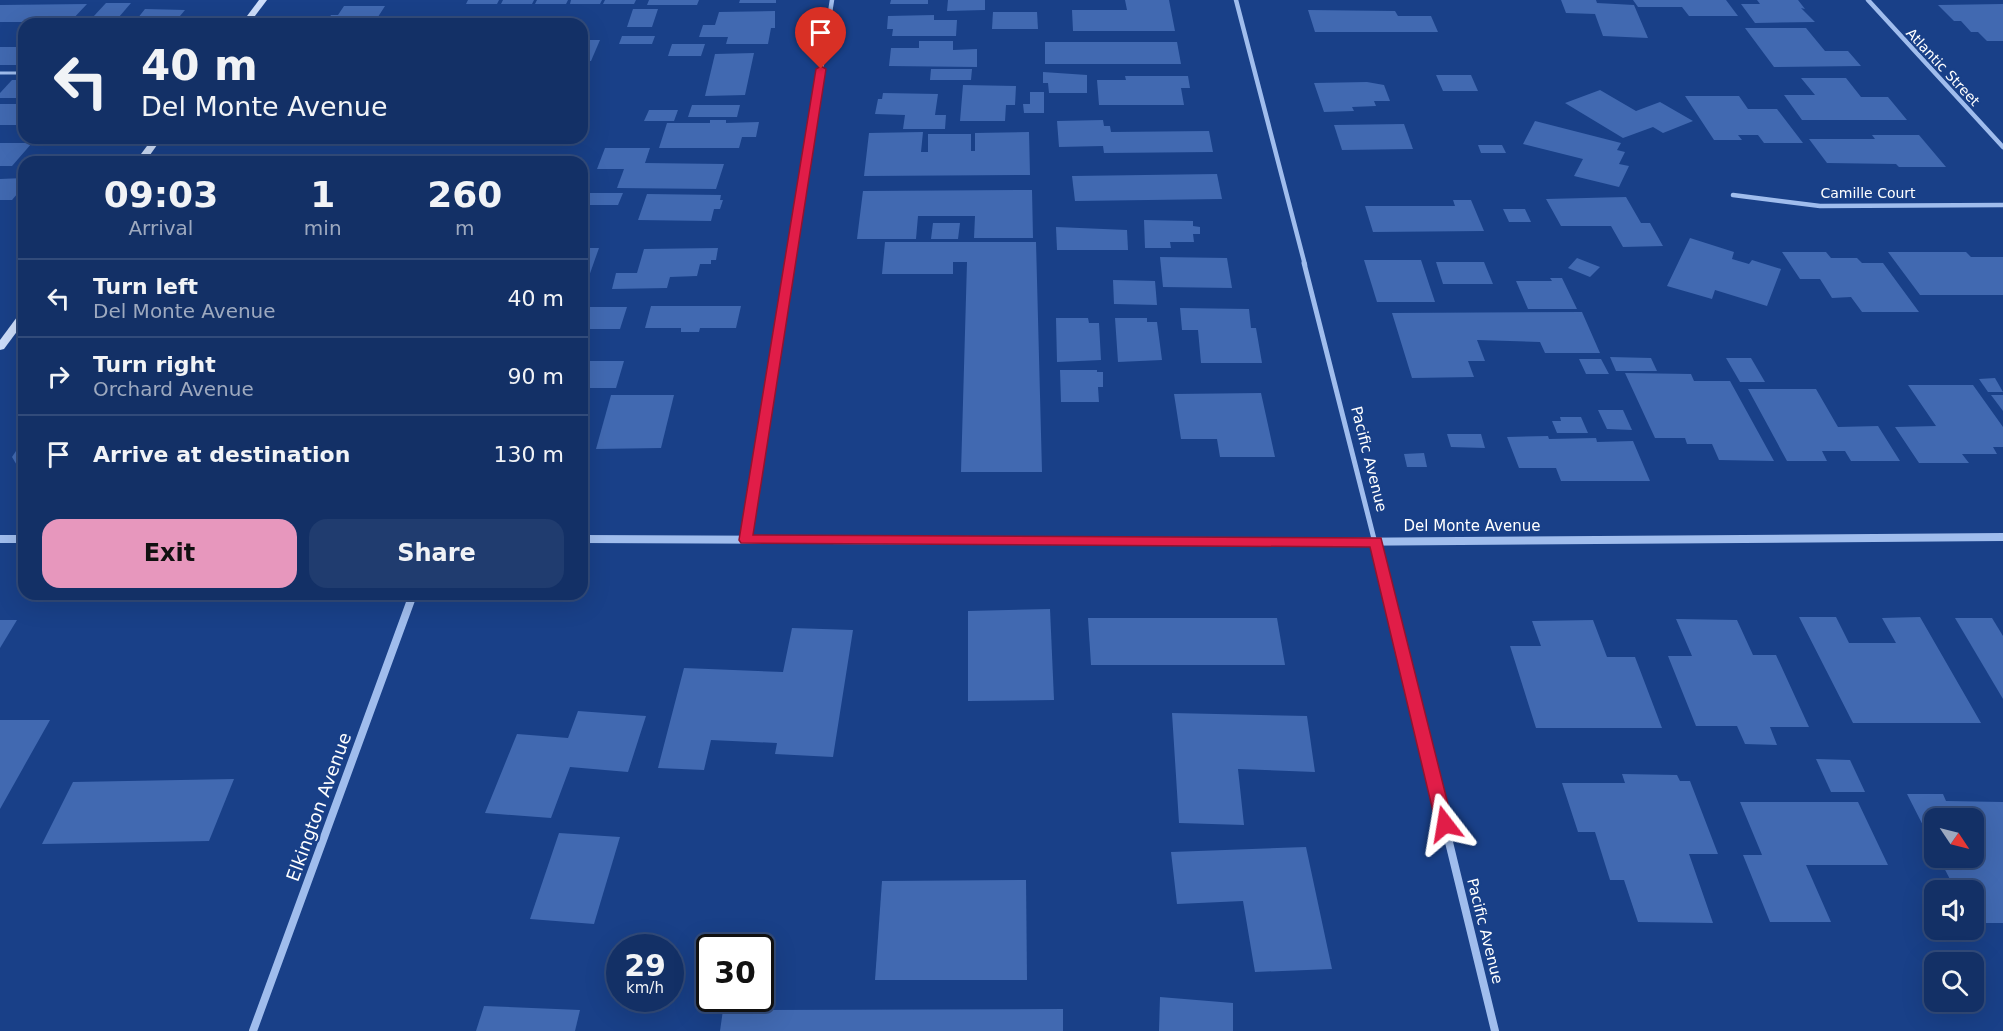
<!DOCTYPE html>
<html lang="en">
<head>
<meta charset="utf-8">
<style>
  :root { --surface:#133066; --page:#203c6f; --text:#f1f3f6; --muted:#9da9bf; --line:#324b7a; --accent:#e797bd }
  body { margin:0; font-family:"DejaVu Sans",sans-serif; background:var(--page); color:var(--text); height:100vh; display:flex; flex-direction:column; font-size:22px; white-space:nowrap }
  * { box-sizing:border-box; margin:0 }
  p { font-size:20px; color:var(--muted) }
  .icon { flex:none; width:33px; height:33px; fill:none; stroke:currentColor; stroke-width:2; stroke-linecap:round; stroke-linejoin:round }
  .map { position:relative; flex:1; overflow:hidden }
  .drawer { position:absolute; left:18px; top:156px; width:570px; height:444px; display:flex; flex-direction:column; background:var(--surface); border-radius:18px; box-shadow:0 6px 24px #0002,0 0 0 2px var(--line) }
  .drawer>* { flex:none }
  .banner { position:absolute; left:18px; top:18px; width:570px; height:126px; border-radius:18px; box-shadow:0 6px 24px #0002,0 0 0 2px var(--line); background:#133066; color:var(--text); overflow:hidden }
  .needle { width:39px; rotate:125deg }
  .controls { position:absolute; left:1924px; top:808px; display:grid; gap:12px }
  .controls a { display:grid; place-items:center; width:60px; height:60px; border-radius:12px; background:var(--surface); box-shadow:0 6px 24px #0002,0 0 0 2px var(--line); font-size:30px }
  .speed { position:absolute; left:606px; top:934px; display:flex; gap:12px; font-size:30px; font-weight:700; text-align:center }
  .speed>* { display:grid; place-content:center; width:78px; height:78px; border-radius:50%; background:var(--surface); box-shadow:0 6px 24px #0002,0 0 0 2px var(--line); line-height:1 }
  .speed small { font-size:15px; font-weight:400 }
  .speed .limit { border:3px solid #111; border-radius:9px; background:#fff; color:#111 }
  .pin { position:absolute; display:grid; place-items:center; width:51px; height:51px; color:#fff; margin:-62px -26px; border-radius:50% 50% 50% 0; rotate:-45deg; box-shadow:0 0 6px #0007 }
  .pin .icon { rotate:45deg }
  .me { position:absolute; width:66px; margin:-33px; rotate:346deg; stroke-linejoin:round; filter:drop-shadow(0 0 4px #0008) }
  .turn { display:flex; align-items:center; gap:21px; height:126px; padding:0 24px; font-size:27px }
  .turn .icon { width:78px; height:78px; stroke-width:2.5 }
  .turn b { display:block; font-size:42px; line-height:51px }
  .eta { display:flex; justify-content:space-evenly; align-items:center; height:102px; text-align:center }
  .eta b { font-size:36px; font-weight:800; line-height:42px }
  .primary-button { display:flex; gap:12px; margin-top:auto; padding:12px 24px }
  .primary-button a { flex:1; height:69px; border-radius:18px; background:var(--accent); color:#111; font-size:24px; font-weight:800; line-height:69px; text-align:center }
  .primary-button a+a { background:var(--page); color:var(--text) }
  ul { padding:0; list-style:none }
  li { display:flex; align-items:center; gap:18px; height:78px; padding:0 24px; border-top:2px solid var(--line) }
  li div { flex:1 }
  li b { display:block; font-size:22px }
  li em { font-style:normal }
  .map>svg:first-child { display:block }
  .building { fill:#4169b1 }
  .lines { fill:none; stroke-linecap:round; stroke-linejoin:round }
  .service { stroke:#a0bded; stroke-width:3 }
  .minor-far2 { stroke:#a0bded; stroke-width:4.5 }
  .minor-far1 { stroke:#a0bded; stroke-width:5 }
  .minor { stroke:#a0bded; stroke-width:8 }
  .tertiary { fill:#a0bded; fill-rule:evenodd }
  .secondary { fill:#cdddf9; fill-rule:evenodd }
  .route { fill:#e11d48; stroke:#92132f; stroke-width:1.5 }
  .labels { text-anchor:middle; stroke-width:4.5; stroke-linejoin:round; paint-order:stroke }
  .far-street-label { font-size:14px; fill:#fff; stroke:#194088 }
  .street-label { font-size:15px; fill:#fff; stroke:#194088 }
  .near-street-label { font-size:18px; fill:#fff; stroke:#194088 }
</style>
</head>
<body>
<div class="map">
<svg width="2003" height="1031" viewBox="0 0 2003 1031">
  <rect width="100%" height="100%" fill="#194088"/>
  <g class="building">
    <path d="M468,0H499L497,4H466Z"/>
    <path d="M503,0H534L532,4H501Z"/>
    <path d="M537,0H568L566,4H535Z"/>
    <path d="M571,0H602L600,4H570Z"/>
    <path d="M605,0H636L634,4H603Z"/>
    <path d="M649,0H699L697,5H647Z"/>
    <path d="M740,0H776V3H739Z"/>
    <path d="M891,0H928V4H890Z"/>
    <path d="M948,0H985V10L947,11Z"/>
    <path d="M1125,0H1169L1175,31H1073L1072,10H1127Z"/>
    <path d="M1561,0H1596L1597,3L1634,5L1648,38L1603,36L1595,14L1566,13Z"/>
    <path d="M1633,0H1726L1738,16H1689L1682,7H1638Z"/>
    <path d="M1757,0H1798L1805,9L1801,8L1815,22L1755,23L1741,4H1760Z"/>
    <path d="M106,3H131L119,17H93Z"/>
    <path d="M87,4L70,22H0V5Z"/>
    <path d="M2003,4V41H1987L1978,32H1971L1961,21H1954L1938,5Z"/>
    <path d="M344,6H385L376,20H391L389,24H326L331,15H338Z"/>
    <path d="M145,9L185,10L175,22L169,21L166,24H117L122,19H137Z"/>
    <path d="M633,9H658L652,27H627Z"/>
    <path d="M1308,10L1395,11L1398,16H1431L1438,32H1315Z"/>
    <path d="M775,11V28H771L768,44H726L728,37H699L703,25H715L719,12Z"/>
    <path d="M993,12H1037L1038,29H992Z"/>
    <path d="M934,15V20H957L956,36H892L893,29H887L888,16Z"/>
    <path d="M1745,28H1806L1825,51H1848L1861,66L1774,67Z"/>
    <path d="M622,36H655L652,44H619Z"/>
    <path d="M582,40H600L591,61H582Z"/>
    <path d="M919,41H953V50L977,49V67L889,66L891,48H919Z"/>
    <path d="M1045,42H1177L1181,64H1045Z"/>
    <path d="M672,44H705L701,56H668Z"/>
    <rect x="0" y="47" width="24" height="18"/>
    <path d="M754,53L745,95L705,96L715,54Z"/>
    <path d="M931,69H972L971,80H930Z"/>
    <path d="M1043,72L1087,75V93H1049L1048,83H1043Z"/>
    <path d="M1436,75H1471L1478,91H1443Z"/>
    <path d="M1125,76H1188L1190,88H1181L1184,105H1099L1097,80H1126Z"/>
    <path d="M1801,78H1846L1861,97H1888L1907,120H1802L1784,95H1815Z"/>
    <path d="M12,80H24V98H0V93Z"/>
    <path d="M1367,82L1384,85L1390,101H1374L1376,106L1352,107L1354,111L1324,112L1314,83Z"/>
    <path d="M963,85L1016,86L1015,105H1006L1005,121H960Z"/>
    <path d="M1600,90L1636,111L1660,102L1693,121L1663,133L1653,127L1623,138L1565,103Z"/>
    <path d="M1030,92H1044V113H1024L1023,104H1030Z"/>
    <path d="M883,93L938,94L935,115H946L945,129H903L905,115L875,114L878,99H882Z"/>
    <path d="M1685,96H1739L1748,109H1777L1803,143H1764L1758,135H1738L1742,140H1714Z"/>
    <rect x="0" y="104" width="24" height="21"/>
    <path d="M692,105H740L737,117H688Z"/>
    <path d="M649,110H678L674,121H644Z"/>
    <path d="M710,120H726V123L759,122L756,137H742L739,148H659L667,123H710Z"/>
    <path d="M1103,120L1104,126H1110L1111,132L1209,131L1213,152L1104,153L1103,146L1059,147L1057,121Z"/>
    <path d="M1535,121L1621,143L1617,150L1625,152L1619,164L1629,166L1619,187L1574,176L1583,159L1523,144Z"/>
    <path d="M1404,124L1413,149L1342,150L1334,125Z"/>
    <path d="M923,132L921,152H928V134H971V151H975V133L1029,132L1030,175L864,176L869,133Z"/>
    <path d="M1872,135H1919L1946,167H1899L1896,164L1827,163L1809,139H1875Z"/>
    <path d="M255,138H308L305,144H251Z"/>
    <path d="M0,143H32L12,166H0Z"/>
    <path d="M1478,145H1502L1506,153H1481Z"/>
    <path d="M605,148H650L645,163L724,164L716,189L617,188L624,169H597Z"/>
    <path d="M1217,174L1222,199L1075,201L1072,176Z"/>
    <path d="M24,178V186L12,200H0V179Z"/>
    <path d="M1032,190L1033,238H974L975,216H918L916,239H857L863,191Z"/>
    <path d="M582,193H623L618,205H582Z"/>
    <path d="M647,194L721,195L720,200H723L720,209H714L711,221L638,220Z"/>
    <path d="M1626,197L1641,223H1650L1663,246L1623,247L1611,226H1561L1546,199Z"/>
    <path d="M1453,200H1471L1484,231L1373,232L1365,206H1455Z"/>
    <path d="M1503,209H1525L1531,222H1509Z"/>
    <path d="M1144,220L1193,221V226L1200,227V234H1193L1194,242H1170L1171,248H1145Z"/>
    <path d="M933,223H960L958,239H931Z"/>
    <path d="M1056,227L1127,230L1128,250H1057Z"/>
    <path d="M1690,238L1734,252L1732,259L1749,264L1752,260L1781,269L1767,306L1715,290L1712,299L1667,286Z"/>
    <path d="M885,242H1036L1042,472H961L967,262H953V274H882Z"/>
    <path d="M582,248H599L588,279H582Z"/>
    <path d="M718,248L716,260H711V264H700L697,276L670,277L667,288L612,289L616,273H637L644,249Z"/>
    <path d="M1782,252H1826L1831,258H1857L1862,263H1883L1919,312H1862L1851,297L1832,298L1820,279H1800Z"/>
    <path d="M1888,252H1966L1971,257H2003V295H1920Z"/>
    <path d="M1160,257L1227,258L1232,288L1163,287Z"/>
    <path d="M1577,258L1600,267L1590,277L1568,268Z"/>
    <path d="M1364,260H1421L1435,302H1377Z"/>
    <path d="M1436,262H1484L1493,284H1443Z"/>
    <path d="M1550,278H1562L1577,309H1528L1516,281H1552Z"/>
    <path d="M1113,280L1155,281L1157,305L1114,304Z"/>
    <path d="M651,306H741L736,328H700L699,332H681V328H645Z"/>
    <path d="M582,307H627L620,329H584L582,335Z"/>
    <path d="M1180,308L1249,309L1251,328H1256L1262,363H1201L1198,330H1182Z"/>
    <path d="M1582,312L1600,353H1545L1540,342L1477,340L1485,361H1468L1474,377L1412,378L1392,313Z"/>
    <path d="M1056,318H1088L1089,323H1099L1101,360L1057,362Z"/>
    <path d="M1115,318H1147V322H1157L1162,360L1118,362Z"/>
    <path d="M1610,357L1651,358L1657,371H1616Z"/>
    <path d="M1726,358H1751L1765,382H1740Z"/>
    <path d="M1579,359H1601L1609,374H1586Z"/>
    <path d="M582,361H624L616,388H582Z"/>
    <path d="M1060,370H1097V372H1103V387H1098L1099,402H1061Z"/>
    <path d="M1625,373L1691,374L1694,381H1730L1774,461L1719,460L1712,444H1687L1685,438H1655Z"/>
    <path d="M1995,378L2003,392H1988L1979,379Z"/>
    <path d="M1908,385H1973L2003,427V447H1993L1997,454H1962L1969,463H1919L1895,427L1936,426Z"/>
    <path d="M1748,389H1816L1838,427L1878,426L1900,461H1851L1845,451H1822L1827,461H1787Z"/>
    <path d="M1261,393L1275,457H1220L1217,439H1181L1174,394Z"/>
    <path d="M611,395H674L661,448L596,449Z"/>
    <path d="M1991,395H2003V411Z"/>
    <path d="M1598,410H1623L1632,430L1607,429Z"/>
    <path d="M1560,417H1581L1588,433H1557L1552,421H1561Z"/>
    <path d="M1447,434H1481L1485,448L1451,447Z"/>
    <path d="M1548,436L1549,439L1596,438L1597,442L1633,441L1650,481H1561L1556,468H1519L1507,437Z"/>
    <path d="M24,439V477L12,457Z"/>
    <path d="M1424,453L1427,467H1407L1404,454Z"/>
    <path d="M1050,609L1054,700L968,701V611Z"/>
    <path d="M1799,617H1836L1849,643H1896L1882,618L1920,617L1981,723H1853Z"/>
    <path d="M1088,618H1277L1285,665H1091Z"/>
    <path d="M1955,618H1992L2003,636V699Z"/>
    <path d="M1676,619L1737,620L1753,655H1776L1809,727H1770L1777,745L1745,744L1737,726H1696L1668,656H1692Z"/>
    <path d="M0,620H17L0,648Z"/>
    <path d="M1593,620L1607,657H1635L1662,728H1536L1510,646H1541L1532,621Z"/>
    <path d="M792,628L853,630L833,757L775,754L777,743L711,740L704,770L658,768L684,668L783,672Z"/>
    <path d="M578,711L646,716L628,772L570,767L551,818L485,813L517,734L568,738Z"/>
    <path d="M1172,713L1307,716L1315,772L1238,769L1244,825L1179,823Z"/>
    <path d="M0,720H50L0,809Z"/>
    <path d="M1816,759L1850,760L1865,792H1831Z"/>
    <path d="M1622,774L1677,775L1680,781H1690L1718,854H1689L1713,923L1638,922L1624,880H1610L1595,832H1578L1562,783H1625Z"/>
    <path d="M234,779L209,841L42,844L73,782Z"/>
    <path d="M1907,794H1943L1946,801L2003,802V923H1974V891H1956L1939,858H1974V819H1935V849Z"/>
    <path d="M1740,802H1858L1888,865H1806L1831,922H1770L1743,855H1762Z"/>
    <path d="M559,833L620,837L594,924L530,919Z"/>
    <path d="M1306,847L1332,969L1255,972L1243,901L1177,904L1171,852Z"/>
    <path d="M1026,880L1027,980H875L882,881Z"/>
    <path d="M1160,997L1233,1003V1031H1159Z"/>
    <path d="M484,1006L580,1010L575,1031H476Z"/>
    <path d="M1063,1009V1031H720L723,1010Z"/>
  </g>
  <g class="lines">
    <path class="service" d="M0,73H24"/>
    <g class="minor-far2">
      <path d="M1236,0L1305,265"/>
      <path d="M1868,0L2003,147"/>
      <path d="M1733,195L1820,206L2003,205"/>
      <path d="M790,265L832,0"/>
    </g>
    <g class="minor-far1">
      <path d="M1304,263L1390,602"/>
      <path d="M746,540L790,263"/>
      <path d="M410,602L413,594"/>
    </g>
    <g class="minor">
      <path d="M1390,600L1495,1031"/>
      <path d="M253,1031L411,600"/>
    </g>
    <g class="tertiary">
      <path d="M2003,533V541L1328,546L582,543V535L1328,538Z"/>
      <rect x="0" y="535" width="24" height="8"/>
    </g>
    <g class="secondary">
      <path d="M259,0H267L249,24H241Z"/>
      <path d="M153,138H162L145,162H135Z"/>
      <path d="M24,312V322L4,349L0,350V340L20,313Z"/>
    </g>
  </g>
  <path class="route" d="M821,66L826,69L753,535L1381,538L1453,824L1450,829L1445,831L1439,829L1436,824L1370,547L741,543L739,540L816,69Z"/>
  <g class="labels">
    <g class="far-street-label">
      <text transform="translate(1943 67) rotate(47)" y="5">Atlantic Street</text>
      <text x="1868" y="198">Camille Court</text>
    </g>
    <g class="street-label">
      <text transform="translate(1369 459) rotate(76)" y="5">Pacific Avenue</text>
      <text x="1472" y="531">Del Monte Avenue</text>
      <text transform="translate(1485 931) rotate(76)" y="5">Pacific Avenue</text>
    </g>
    <g class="near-street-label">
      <text transform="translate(319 807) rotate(-70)" y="6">Elkington Avenue</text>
    </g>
  </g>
</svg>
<div class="controls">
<a><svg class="needle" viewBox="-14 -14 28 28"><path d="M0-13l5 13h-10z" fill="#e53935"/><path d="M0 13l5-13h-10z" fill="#9da9bf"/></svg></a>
<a><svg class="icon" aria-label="sound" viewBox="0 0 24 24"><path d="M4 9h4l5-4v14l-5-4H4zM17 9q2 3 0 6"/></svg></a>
<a><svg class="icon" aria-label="search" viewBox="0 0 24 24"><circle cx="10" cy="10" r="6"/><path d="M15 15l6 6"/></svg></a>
</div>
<div class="speed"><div>29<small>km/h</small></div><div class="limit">30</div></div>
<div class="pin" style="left:821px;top:69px;background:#d93025"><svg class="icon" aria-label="arrive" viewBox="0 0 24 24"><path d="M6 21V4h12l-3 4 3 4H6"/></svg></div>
<svg class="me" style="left:1445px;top:824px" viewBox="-20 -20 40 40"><path d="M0-17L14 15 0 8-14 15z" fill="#e11d48" stroke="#fff" stroke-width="4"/></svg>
<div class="banner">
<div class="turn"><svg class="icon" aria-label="left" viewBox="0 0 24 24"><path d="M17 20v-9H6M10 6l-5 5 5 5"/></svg><div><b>40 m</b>Del Monte Avenue</div></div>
</div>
<section class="drawer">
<div class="eta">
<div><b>09:03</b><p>Arrival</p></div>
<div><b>1</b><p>min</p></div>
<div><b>260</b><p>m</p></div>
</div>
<ul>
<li><svg class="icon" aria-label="left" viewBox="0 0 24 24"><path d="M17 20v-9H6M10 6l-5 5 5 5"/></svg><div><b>Turn left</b><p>Del Monte Avenue</p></div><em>40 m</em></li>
<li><svg class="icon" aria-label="right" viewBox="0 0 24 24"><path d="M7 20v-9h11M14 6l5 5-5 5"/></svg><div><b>Turn right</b><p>Orchard Avenue</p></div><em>90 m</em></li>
<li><svg class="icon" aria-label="arrive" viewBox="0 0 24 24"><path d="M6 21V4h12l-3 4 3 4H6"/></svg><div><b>Arrive at destination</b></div><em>130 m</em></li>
</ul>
<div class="primary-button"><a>Exit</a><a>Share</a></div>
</section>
</div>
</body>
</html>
